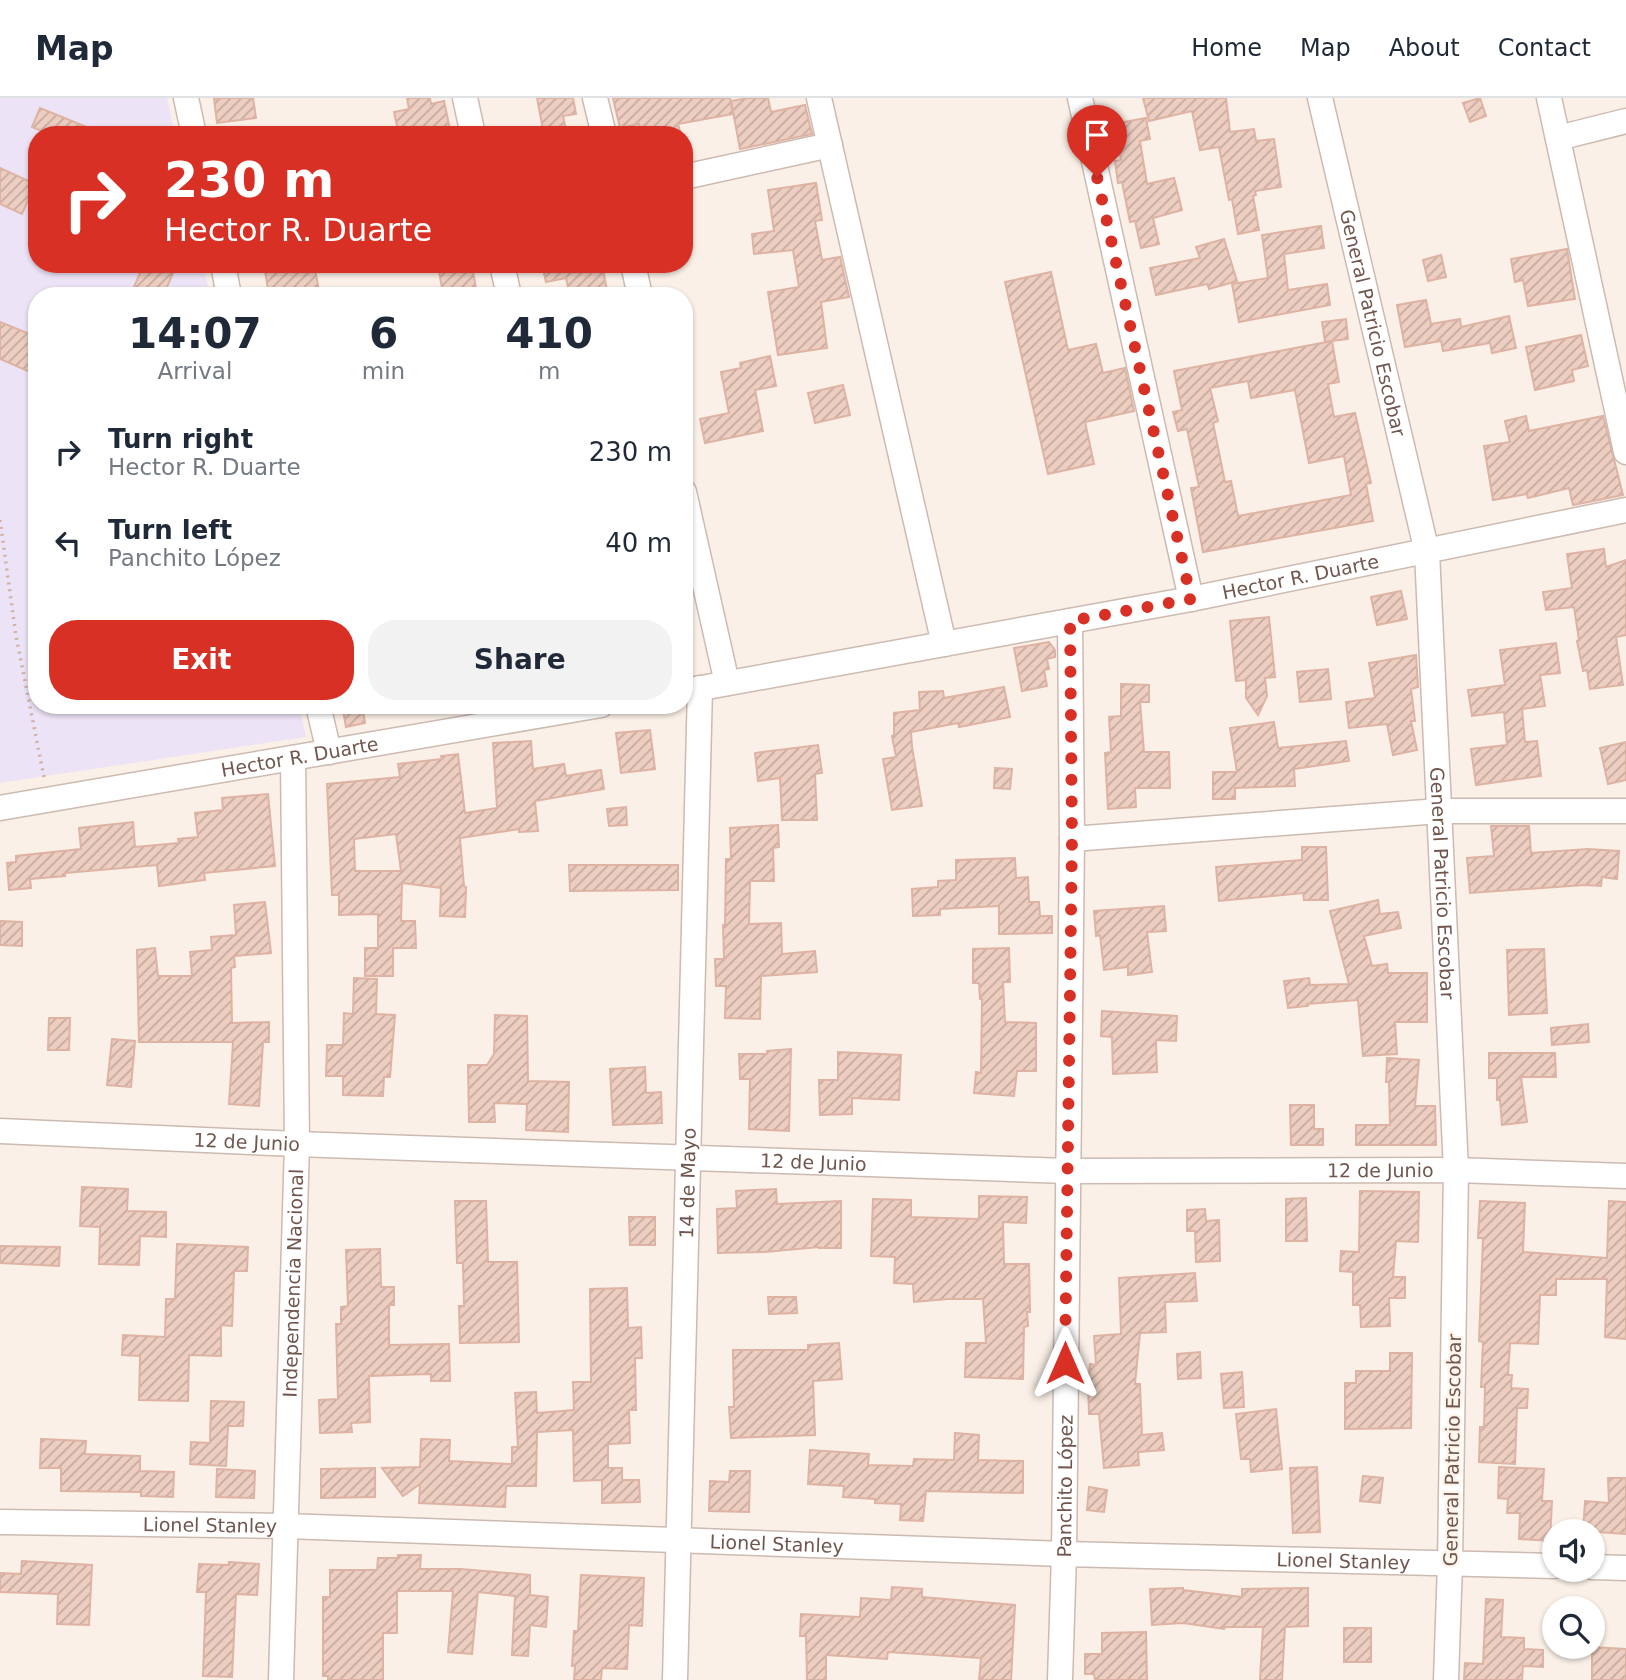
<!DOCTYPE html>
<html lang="en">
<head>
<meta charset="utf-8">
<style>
  :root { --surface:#fff; --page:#f2f2f3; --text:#1f2937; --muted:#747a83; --line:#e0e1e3; --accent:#d93025 }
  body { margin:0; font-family:"DejaVu Sans",sans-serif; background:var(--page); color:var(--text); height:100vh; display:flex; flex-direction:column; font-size:26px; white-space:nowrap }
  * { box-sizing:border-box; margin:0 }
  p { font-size:23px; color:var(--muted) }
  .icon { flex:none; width:38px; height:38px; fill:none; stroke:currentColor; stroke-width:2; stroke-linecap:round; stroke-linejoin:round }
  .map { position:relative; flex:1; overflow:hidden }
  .side { position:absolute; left:28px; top:189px; width:665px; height:427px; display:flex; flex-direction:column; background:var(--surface); border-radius:28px; box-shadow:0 2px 5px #0004 }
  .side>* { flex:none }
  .banner { position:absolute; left:28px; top:28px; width:665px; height:147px; border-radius:28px; box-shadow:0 2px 5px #0004; background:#d93025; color:#fff; overflow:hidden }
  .buttons { position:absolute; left:1542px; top:1421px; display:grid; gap:14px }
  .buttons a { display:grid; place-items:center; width:63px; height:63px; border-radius:50%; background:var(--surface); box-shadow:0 2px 5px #0004; font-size:35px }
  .pin { position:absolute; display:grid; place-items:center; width:60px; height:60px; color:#fff; margin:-72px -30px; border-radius:50% 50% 50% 0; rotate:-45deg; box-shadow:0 0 7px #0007 }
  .pin .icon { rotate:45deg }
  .me { position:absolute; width:77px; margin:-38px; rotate:0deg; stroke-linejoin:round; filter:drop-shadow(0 0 5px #0008) }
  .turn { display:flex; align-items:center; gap:24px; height:147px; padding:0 21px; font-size:32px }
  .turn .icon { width:91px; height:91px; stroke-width:2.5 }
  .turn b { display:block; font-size:49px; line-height:60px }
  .eta { display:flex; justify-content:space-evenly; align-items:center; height:119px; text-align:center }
  .eta b { font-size:42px; font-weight:700; line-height:49px }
  .cta { display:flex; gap:14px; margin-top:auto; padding:14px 21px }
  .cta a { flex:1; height:80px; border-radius:28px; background:var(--accent); color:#fff; font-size:28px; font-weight:700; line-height:80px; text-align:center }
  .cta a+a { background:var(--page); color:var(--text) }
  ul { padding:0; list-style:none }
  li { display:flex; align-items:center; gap:21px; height:91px; padding:0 21px }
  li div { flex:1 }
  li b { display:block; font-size:26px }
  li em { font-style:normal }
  header { display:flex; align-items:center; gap:42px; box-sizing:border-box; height:98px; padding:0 35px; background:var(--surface); border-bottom:2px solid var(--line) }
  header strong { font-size:33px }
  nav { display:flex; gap:38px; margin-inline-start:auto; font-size:24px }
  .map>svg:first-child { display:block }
  .education { fill:#ede3f6 }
  .building { fill:url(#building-hatch); stroke:#deb3a3; stroke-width:2; fill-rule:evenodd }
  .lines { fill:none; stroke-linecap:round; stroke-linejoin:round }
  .minor-casing { stroke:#cdbab1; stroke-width:27 }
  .path { stroke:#d1b1a4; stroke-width:3.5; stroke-dasharray:2 5; stroke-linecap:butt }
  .minor { stroke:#fff; stroke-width:24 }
  .route { stroke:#d93025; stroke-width:12; stroke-dasharray:0 21.6 }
  .labels { text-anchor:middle; stroke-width:5; stroke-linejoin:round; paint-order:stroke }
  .street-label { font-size:19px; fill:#71564e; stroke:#fdf5ec }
</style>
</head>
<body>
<header>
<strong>Map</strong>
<nav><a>Home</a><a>Map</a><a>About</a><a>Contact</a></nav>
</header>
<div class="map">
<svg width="1626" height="1582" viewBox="0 0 1626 1582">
  <defs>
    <pattern id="building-hatch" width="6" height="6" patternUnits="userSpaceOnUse" patternTransform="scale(1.75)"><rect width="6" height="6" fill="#edcec1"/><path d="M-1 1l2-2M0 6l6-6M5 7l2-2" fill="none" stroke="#c4aa9f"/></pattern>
  </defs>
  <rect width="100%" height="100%" fill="#faf0e7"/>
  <path class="education" d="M0,0H167L175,37H37V166H203L210,198H37V607H299L306,639L0,685Z"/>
  <g class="building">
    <path d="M223,0H253L256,20L217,25L214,1Z"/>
    <path d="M407,0H430L431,6L444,3L450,31L423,37H399L394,14L409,11Z"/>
    <path d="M537,0H573L576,16L563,18L567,37H544Z"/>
    <path d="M613,0H730L733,16L678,26L681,37H663L661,31L641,36L639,26L620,30Z"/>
    <path d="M748,0H768L771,14L805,7L812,36L740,51L731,3Z"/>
    <path d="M1143,0H1226L1230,34L1254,31L1256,43L1274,41L1281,89L1255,93L1256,97L1253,98L1259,132L1238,136L1232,101L1229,102L1219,49L1200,52L1192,13L1149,23Z"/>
    <path d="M1480,0L1486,18L1470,24L1463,5Z"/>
    <path d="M40,10L104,36L103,37H51L32,29Z"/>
    <path d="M1146,20L1150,41L1140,43L1147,86L1174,80L1182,112L1153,120L1159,146L1141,150L1135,123L1130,124L1122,84L1118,85L1115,63L1121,62L1113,26Z"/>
    <path d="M0,70L35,86L22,116L0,106Z"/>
    <path d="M816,85L822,122L815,123L822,162L840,159L849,199L821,204L827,250L778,257L768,194L799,189L793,152L754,156L752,136L774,133L768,92Z"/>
    <path d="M1321,128L1324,150L1284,156L1288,192L1327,186L1330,207L1239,224L1232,186L1268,180L1262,137Z"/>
    <path d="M1224,141L1237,183L1209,191L1207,186L1156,197L1150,170L1200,160L1196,149Z"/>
    <path d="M1567,151L1575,201L1528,208L1523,182L1515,184L1511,161Z"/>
    <path d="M1441,157L1446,179L1428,183L1423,162Z"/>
    <path d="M144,166H177L163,198H130Z"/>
    <path d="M264,166H314L320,198H269Z"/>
    <path d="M542,166H602L608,198H570L566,180L546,184Z"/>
    <path d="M472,168L476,190L443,196L439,173Z"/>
    <path d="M1051,174L1068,252L1096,246L1103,275L1125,270L1134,313L1085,324L1094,366L1048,376L1005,184Z"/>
    <path d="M1426,202L1431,226L1460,221L1461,229L1509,218L1516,250L1492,255L1490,245L1443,253L1441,243L1405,249L1397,207Z"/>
    <path d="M1346,221L1348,241L1325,244L1322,224Z"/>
    <path d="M0,224L37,239V277L0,261Z"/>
    <path d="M1581,237L1588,268L1572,272L1574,283L1535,292L1526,249Z"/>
    <path d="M1332,243L1339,284L1328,286L1334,319L1355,315L1371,385L1366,386L1373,423L1203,454L1191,390L1199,389L1187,331L1178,333L1173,314L1182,312L1174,273ZM1248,283L1251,300L1295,292L1309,365L1344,358L1351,397L1238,418L1231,383L1225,384L1213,325L1218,323L1210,290Z"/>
    <path d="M770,258L776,288L755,292L763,333L705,345L700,321L729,315L721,274L741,270L740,265Z"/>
    <path d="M843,287L850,317L815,325L808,295Z"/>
    <path d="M1526,318L1529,333L1603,318L1623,397L1573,407L1569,390L1528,400L1527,396L1493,402L1484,348L1510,344L1505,323Z"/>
    <path d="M1604,451L1606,469L1626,462V537L1616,539L1623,587L1590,591L1587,572L1583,573L1577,543L1579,542L1574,509L1546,512L1543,494L1572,490L1567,456Z"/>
    <path d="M1401,493L1407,521L1377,527L1371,499Z"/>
    <path d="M1269,519L1275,579L1265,580L1267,598L1258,617L1246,600V582L1236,583L1230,523Z"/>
    <path d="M1049,544L1055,552V559L1047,561L1049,571L1044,572L1047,588L1022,593L1014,550Z"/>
    <path d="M1556,545L1560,575L1540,577L1545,608L1522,611L1525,644L1537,643L1541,678L1476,687L1471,651L1507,647L1504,614L1472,618L1468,592L1505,587L1500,552Z"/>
    <path d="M1416,557L1418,589L1411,591L1415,623H1411L1417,652L1393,657L1387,626L1349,630L1346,604L1375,600L1369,565Z"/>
    <path d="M1328,571L1331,601L1300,604L1297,574Z"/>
    <path d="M1121,586L1149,587V604H1140L1144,654H1169L1170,690H1135L1136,709L1108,711L1105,655L1111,654L1109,619L1121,618Z"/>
    <path d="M1004,589L1010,619L959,629L958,625L911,634L912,649L922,708L892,712L883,661L896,659L892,638L894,637V615L920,612L919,594L943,593L944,600Z"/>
    <path d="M342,607H362L365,625L346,629Z"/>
    <path d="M1274,624L1278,650L1346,643L1349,663L1294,671L1295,688L1235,690V701H1213V674H1237L1230,630Z"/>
    <path d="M650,632L655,671L621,675L616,635Z"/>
    <path d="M531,643L533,671L564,666L566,678L601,672L604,691L535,703L538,733L519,734V731L460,740L464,788L466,789L465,819L440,818L441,790L402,785L401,823H415L416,850H393V878H365V850H378V816L339,817V797H332L327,686L400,679L398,666L442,661L441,658L458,656L465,715L497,710L493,645ZM396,736L401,773H355L354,741Z"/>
    <path d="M1626,644V682L1608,686L1600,650Z"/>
    <path d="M818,647L822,675L815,676L817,722H782L780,680L758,683L755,655Z"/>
    <path d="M995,670L1012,671L1010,691L994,690Z"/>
    <path d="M268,696L275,768L204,775L205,782L159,788L157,767L65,775V778L30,781L31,790L9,792L7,765L16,764V758L81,751L79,730L133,724L135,749L179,745L178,741L198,739L195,715L223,712L222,700Z"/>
    <path d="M626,709L627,727L609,728L607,711Z"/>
    <path d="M778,727L779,749L773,750L774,783H750L749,826L781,825L782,856L815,853L817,874L761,878L760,921L725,920L726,888H716L715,861H724L723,827H725L726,761H731L730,730Z"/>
    <path d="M1491,728H1529L1531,755L1588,751L1619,753L1617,781L1602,779L1601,788L1585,787L1470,795L1467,760L1494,758Z"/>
    <path d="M1302,749H1326L1328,802H1304L1303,795L1219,803L1216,769L1302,762Z"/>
    <path d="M1015,760L1016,780L1028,779L1029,804H1039L1040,818H1052V835L999,836V808L940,811V817L913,818L912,791L938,789V783L956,782V762Z"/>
    <path d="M569,767H678V792L570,793Z"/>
    <path d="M1378,802L1380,816L1398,814L1401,830L1364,838L1372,868L1387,866L1388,875H1427V924H1395L1397,956L1363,958L1358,902L1307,906L1308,908L1288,910L1284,883L1309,880L1310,887L1349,886L1330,813Z"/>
    <path d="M265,804L271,855L234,858L235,869L231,870L232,925L269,924V944H263L259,1008L229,1006L233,944H139L137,852L155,850L158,878H192L190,854L212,852L211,839L236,837L234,807Z"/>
    <path d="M1164,808L1166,833L1147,834L1152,874L1128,877V869L1104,872L1100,837L1096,838L1094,813Z"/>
    <path d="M0,823L22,824V848L0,847Z"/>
    <path d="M1009,850L1010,884H1003L1005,924L1036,925V973H1017L1014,998L974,995L976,974L981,975L982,901H980L979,885H973V851Z"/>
    <path d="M1544,851L1547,915L1509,917L1507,852Z"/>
    <path d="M354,880L377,881L376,916L395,917L390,979H384L383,998L343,997V978H326L327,947H343L344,915L353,916Z"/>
    <path d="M1102,913L1177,918L1176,943L1156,942L1157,974L1113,976L1112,939L1101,938Z"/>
    <path d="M495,917L527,918L528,983L569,984L568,1034L526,1032L527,1006L494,1005L495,1024H469L468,967H487L494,956Z"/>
    <path d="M49,920H70L69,952H48Z"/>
    <path d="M1588,926L1589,944L1552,947L1551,930Z"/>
    <path d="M112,941L135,943L131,989L107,987Z"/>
    <path d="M791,951L789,1033L749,1031L750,981H740L739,956H767V953Z"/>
    <path d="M838,954L901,957L899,1002L852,1000V1016L820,1017L819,982H838Z"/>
    <path d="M1489,955H1555L1556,979H1521L1527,1024L1502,1027L1500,1002H1497V980H1489Z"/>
    <path d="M1387,960L1419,962L1415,1008H1435L1436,1047H1356V1027H1390L1389,984H1386Z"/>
    <path d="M645,969L646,995L661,994L662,1025L613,1027L610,971Z"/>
    <path d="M1290,1007H1314V1031H1323V1047H1291Z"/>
    <path d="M82,1089L128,1091L127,1113L166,1114V1139L140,1138L139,1167L99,1166L100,1129L80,1128Z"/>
    <path d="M776,1091L777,1106L841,1103V1150H819V1149L765,1154L718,1155L717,1111L737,1110L736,1093Z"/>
    <path d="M1360,1093L1419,1094L1418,1144L1396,1143L1393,1179H1405V1200H1389L1390,1228L1361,1229L1360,1207H1353V1174L1340,1173L1341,1153L1359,1154Z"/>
    <path d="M979,1098L1027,1099L1026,1125L1003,1124L1004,1166H1029L1030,1214H1027L1028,1228L1024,1229L1023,1281L965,1279L966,1245H986L983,1201H948L914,1204L913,1186L894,1185L895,1159L871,1158L873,1101L911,1102V1119L979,1121Z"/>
    <path d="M1306,1100L1307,1143H1286V1101Z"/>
    <path d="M455,1103H486L488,1164H517L519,1244L460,1245L459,1208H464L463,1165H457Z"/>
    <path d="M1480,1103L1525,1105L1523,1154L1607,1160L1609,1103L1626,1104V1241L1605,1239L1607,1181H1556V1197H1540L1538,1246L1510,1245L1508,1277H1512L1511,1290L1528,1291L1527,1310H1517L1515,1366L1479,1364L1480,1329H1484L1485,1289H1481L1483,1244L1479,1243L1483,1140H1478Z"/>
    <path d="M1205,1111L1206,1123L1219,1122L1220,1163L1196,1164L1195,1133H1187V1112Z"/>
    <path d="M629,1119H655V1147H630Z"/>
    <path d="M177,1146L248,1149L247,1173H234L232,1228L221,1227V1258L189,1257L188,1303L139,1302L140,1258L122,1257L123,1237L165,1239L166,1201H175Z"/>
    <path d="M0,1148L60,1149L59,1168L0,1165Z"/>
    <path d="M380,1151L381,1189H394V1207H389V1247L449,1246L450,1283H431V1276L369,1278L370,1324L351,1325L352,1334L320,1335L319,1302L338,1301L336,1226H341V1209L348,1208L346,1152Z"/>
    <path d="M1195,1175L1197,1203L1165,1204L1166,1234L1140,1235L1135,1286H1140L1142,1337L1162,1335L1164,1352L1138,1354L1139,1367L1104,1370L1099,1316H1089L1088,1287L1090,1266L1096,1267L1094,1238L1121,1236L1119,1180Z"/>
    <path d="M627,1190L628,1230L641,1229L642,1260H635L636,1312H629L630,1345L608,1346V1370H622V1382H639L640,1404L602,1405V1382L574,1383L573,1332L537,1334L536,1388H506L505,1409L419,1405L420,1386L403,1398L382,1370L420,1369L421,1341L450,1342L449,1363L512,1366V1349H518L515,1295L536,1294L537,1315L574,1312L573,1284H591L590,1191Z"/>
    <path d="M768,1199H796L797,1215L769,1216Z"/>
    <path d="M839,1245L842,1281L813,1283L815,1337L731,1340L729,1309H734L733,1252H808V1247Z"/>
    <path d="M1200,1254L1201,1280L1178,1281L1177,1256Z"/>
    <path d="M1390,1255H1412L1411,1330L1345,1331V1285H1356V1273H1390Z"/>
    <path d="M1242,1274L1244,1309L1224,1310L1221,1276Z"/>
    <path d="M211,1303L244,1304L243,1328H228L226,1368L190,1366L191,1344L210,1345Z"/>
    <path d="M1276,1311L1282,1371L1251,1374L1250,1361H1241L1236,1316Z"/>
    <path d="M955,1335L979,1337L978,1362L1023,1363V1395L926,1393L923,1423L900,1422L901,1406L875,1405V1401L843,1399L844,1388L808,1386L810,1352L869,1356L868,1367L913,1368L914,1361L954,1362Z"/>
    <path d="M41,1341L86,1343L85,1356L140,1358V1373L174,1374L173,1399L141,1398V1394L61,1393V1370H40Z"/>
    <path d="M1317,1369L1320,1434L1293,1435L1290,1370Z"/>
    <path d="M1499,1369L1544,1371L1542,1403H1552L1550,1443L1519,1441L1520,1415H1507L1508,1401L1498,1400Z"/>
    <path d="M375,1370V1399L321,1400V1371Z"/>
    <path d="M217,1371L255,1373L254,1400L216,1399Z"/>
    <path d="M730,1373H750L749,1414L709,1413L710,1383L729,1384Z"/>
    <path d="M1363,1378L1383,1380L1380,1405L1360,1403Z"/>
    <path d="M1608,1380H1626V1436L1583,1433L1585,1403L1609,1405Z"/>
    <path d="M1089,1389L1107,1392L1104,1414L1087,1412Z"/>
    <path d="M398,1457H421L420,1471H461L530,1477V1497L548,1499L546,1529L530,1527L528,1558L512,1557L515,1498L478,1494L472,1556L448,1554L453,1493H397V1535H383V1582H328V1578H323V1499H330V1472H377L378,1460H398Z"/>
    <path d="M22,1463L92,1467L89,1527L57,1526L58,1496L0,1494V1475L21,1476Z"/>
    <path d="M229,1464L259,1466L257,1497L236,1496L232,1579L203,1578L206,1494H197L199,1466L229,1467Z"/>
    <path d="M581,1477L644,1480L642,1528L629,1527L627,1571L602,1570L601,1582H574L575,1568H572L574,1533H578Z"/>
    <path d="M892,1489L922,1491V1499L1015,1507L1011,1582H979L981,1560L888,1554L887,1561L826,1557V1582H807L806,1538H800L801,1516L860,1519L861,1500L891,1502Z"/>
    <path d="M1183,1490V1492L1242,1499V1491L1308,1490V1528L1285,1529L1282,1582H1260L1263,1529H1225L1224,1531L1183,1525L1152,1527L1150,1491Z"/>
    <path d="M1486,1501L1503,1502L1501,1539L1524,1540V1551L1543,1552V1569L1523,1568L1522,1582H1464L1465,1565L1483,1566Z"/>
    <rect x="1344" y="1530" width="27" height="34"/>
    <path d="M1146,1534L1147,1582H1095L1094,1576H1085V1556H1102V1535Z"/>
    <path d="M1592,1549L1626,1551V1582H1592Z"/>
  </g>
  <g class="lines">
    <defs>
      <g id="minor">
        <path d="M186,0L194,37"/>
        <path d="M465,0L473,37"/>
        <path d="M595,0L604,37"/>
        <path d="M819,0L944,546"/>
        <path d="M1080,0L1191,501"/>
        <path id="s1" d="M1320,0L1427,454L1456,1072L1450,1465L1446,1582"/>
        <path d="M1549,0L1626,354"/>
        <path d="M1558,40L1626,23"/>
        <path d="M684,79L830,47"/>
        <path d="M223,166L229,198"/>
        <path d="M502,166L509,198"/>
        <path d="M633,166L640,198"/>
        <path d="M684,394L727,585"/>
        <path id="s2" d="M685,593L1191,501L1626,412"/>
        <path d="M318,607L329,654"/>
        <path id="s3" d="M0,710L601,607"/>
        <path d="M1072,741L1439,713H1626"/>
        <path id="s4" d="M0,1033L297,1046L1067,1073L1456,1072L1626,1078"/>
        <path id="s5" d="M0,1424L285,1428L1064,1456L1554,1468"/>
        <path d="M1592,1469L1626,1470"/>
        <path id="s6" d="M281,1582L297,1046L293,660"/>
        <path id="s7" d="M675,1582L700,590"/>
        <path id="s8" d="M1060,1582L1064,1456L1072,741L1070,523"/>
      </g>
    </defs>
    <use href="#minor" class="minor-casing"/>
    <path class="path" d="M0,422L16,538L44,679"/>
    <use href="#minor" class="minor"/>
  </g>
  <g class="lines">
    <path class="route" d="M1065,1265L1072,741L1070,523L1191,501L1097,79"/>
  </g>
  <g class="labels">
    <g class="street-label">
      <text dy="7" stroke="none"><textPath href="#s1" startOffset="231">General Patricio Escobar</textPath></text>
      <text dy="7" stroke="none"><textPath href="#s2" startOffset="626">Hector R. Duarte</textPath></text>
      <text dy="7" stroke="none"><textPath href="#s3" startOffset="304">Hector R. Duarte</textPath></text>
      <text dy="7" stroke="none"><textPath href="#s1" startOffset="798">General Patricio Escobar</textPath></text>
      <text dy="7" stroke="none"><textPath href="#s4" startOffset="247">12 de Junio</textPath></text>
      <text dy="7" stroke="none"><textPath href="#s4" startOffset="814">12 de Junio</textPath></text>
      <text dy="7" stroke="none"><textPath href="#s4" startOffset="1381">12 de Junio</textPath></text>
      <text dy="7" stroke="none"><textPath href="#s7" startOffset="497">14 de Mayo</textPath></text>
      <text dy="7" stroke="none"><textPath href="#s6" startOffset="397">Independencia Nacional</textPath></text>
      <text transform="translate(1452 1352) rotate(-89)" y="7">General Patricio Escobar</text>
      <text dy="7" stroke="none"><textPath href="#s8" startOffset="194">Panchito López</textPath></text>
      <text dy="7" stroke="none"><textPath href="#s5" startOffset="210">Lionel Stanley</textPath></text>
      <text dy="7" stroke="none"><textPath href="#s5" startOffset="777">Lionel Stanley</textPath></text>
      <text dy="7" stroke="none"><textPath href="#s5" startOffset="1344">Lionel Stanley</textPath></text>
    </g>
  </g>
</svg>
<div class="buttons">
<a><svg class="icon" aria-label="sound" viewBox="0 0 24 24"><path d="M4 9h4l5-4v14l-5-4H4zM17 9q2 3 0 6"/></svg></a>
<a><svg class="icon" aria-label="search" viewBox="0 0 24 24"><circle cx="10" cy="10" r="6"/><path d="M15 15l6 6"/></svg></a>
</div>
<div class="pin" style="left:1097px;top:79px;background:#d93025"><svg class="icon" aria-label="arrive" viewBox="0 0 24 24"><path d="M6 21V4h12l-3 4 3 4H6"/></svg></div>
<svg class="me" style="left:1065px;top:1265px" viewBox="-20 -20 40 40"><path d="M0-17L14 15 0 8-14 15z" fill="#d93025" stroke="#fff" stroke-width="4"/></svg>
<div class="banner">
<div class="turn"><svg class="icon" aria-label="right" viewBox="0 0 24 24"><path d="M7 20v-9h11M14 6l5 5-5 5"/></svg><div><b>230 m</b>Hector R. Duarte</div></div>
</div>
<section class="side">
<div class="eta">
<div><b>14:07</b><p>Arrival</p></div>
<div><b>6</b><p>min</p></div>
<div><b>410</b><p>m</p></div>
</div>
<ul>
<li><svg class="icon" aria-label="right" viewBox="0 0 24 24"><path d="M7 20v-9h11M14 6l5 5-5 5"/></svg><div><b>Turn right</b><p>Hector R. Duarte</p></div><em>230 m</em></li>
<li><svg class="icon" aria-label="left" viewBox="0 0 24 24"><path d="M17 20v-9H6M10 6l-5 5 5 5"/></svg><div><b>Turn left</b><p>Panchito López</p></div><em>40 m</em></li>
</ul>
<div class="cta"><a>Exit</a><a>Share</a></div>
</section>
</div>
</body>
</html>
